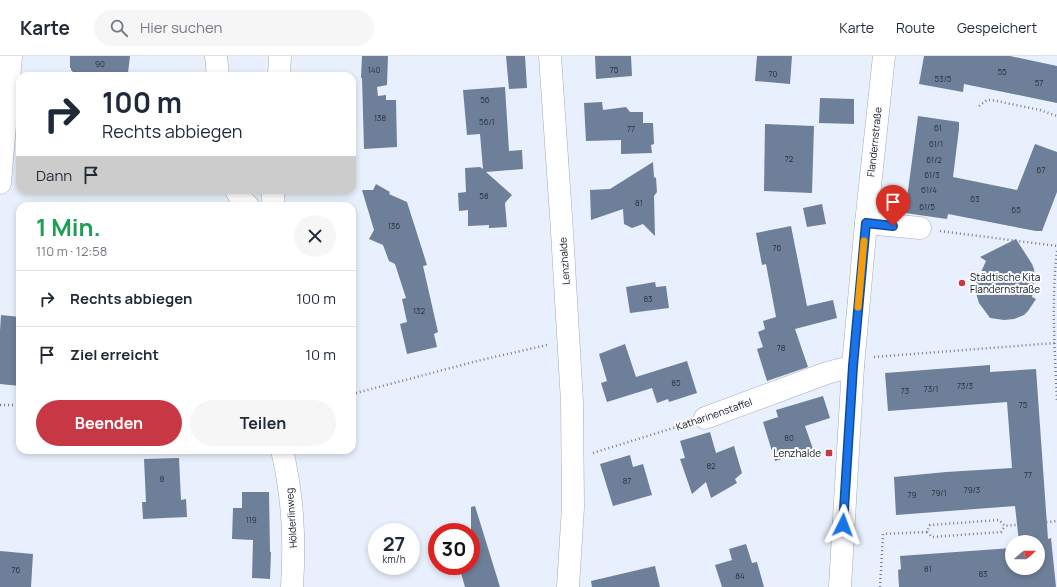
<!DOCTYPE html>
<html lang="de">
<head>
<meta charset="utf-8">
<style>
  :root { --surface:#fff; --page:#f6f6f7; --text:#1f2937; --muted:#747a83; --line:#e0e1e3; --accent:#c83844 }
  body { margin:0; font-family:Manrope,sans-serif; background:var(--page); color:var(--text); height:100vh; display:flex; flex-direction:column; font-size:15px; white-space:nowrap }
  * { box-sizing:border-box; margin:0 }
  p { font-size:13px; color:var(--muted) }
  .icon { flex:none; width:22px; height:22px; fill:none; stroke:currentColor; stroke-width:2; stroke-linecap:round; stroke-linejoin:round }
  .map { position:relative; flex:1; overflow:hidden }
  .sheet { position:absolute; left:16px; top:146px; width:340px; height:252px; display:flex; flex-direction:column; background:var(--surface); border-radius:12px; box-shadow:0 2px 6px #0003 }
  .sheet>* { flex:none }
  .top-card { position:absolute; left:16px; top:16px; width:340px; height:122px; border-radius:12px; box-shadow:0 2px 6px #0003; background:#fff; color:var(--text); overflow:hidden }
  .needle { width:26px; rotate:70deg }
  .buttons { position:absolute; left:1005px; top:479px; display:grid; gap:8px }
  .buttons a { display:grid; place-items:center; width:40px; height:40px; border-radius:50%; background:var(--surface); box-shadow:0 2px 6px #0003; font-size:20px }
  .speed { position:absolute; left:368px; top:467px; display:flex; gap:8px; font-size:20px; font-weight:700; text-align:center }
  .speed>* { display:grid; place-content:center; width:52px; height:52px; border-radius:50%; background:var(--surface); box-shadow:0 2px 6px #0003; line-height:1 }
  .speed small { font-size:10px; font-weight:400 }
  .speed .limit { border:6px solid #d22; background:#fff; color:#111 }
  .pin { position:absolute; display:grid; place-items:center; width:34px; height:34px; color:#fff; margin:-41px -17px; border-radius:50% 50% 50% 0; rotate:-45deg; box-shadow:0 0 4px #0007 }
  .pin .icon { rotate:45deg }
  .me { position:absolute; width:44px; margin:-22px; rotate:3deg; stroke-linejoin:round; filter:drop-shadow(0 0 3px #0008) }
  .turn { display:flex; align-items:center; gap:14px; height:84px; padding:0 20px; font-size:18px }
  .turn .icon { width:52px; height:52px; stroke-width:2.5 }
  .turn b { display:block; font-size:28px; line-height:34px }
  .then { display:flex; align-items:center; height:38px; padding:0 20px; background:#0003; gap:8px; font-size:15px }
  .round { display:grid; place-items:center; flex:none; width:42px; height:42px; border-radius:21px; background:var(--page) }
  .head { display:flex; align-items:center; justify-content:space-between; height:68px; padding:0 20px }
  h1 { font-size:24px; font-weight:700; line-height:30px; color:#1e9e55 }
  .action { display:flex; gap:8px; margin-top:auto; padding:8px 20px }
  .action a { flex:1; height:46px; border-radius:24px; background:var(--accent); color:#fff; font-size:16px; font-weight:700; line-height:46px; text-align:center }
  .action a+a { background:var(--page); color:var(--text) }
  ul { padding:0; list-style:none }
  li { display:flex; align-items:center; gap:12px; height:56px; padding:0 20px; border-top:1px solid var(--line) }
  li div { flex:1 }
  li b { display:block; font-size:15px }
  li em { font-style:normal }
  header { display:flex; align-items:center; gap:24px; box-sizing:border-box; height:56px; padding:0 20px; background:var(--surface); border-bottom:1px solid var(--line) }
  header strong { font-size:19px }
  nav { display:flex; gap:22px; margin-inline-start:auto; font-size:14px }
  .search { width:280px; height:36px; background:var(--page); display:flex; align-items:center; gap:10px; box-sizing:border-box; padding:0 14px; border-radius:22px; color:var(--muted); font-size:15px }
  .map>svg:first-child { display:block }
  .building { fill:#6e7f99 }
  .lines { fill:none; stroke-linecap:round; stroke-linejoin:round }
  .minor-casing { stroke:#a4acb7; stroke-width:23 }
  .path { stroke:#797e87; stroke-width:2.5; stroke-dasharray:1 3; stroke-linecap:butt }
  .minor { stroke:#fff; stroke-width:22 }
  .route-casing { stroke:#114b97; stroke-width:10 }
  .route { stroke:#1a73e8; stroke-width:7 }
  .slow { stroke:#f59e0b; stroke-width:7 }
  .poi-dot { fill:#c83844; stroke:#fbfcff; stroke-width:1.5 }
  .labels { text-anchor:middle; stroke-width:4; stroke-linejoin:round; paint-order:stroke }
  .number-label { font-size:8px; fill:#2b313b }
  .street-label { font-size:10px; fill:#15171c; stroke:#fbfcff }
  .poi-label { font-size:10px; fill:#15171c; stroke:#fbfcff; text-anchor:start }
</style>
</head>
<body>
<header>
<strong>Karte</strong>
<div class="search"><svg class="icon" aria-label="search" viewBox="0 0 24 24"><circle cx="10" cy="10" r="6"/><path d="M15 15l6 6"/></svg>Hier suchen</div>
<nav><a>Karte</a><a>Route</a><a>Gespeichert</a></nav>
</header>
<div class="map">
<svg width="1057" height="531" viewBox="0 0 1057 531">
  <rect width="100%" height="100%" fill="#e7f0fc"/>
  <g class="building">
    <path d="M70,0H130L128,17L111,16V20H77L71,14V12H70Z"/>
    <path d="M362,0H388L387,29L377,31L378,40L386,39V44H396L397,91L364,93L362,22H361Z"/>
    <path d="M506,0H525L527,32L509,33Z"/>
    <path d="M595,0H631L632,20L596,23Z"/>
    <path d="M757,0H792L790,28L755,25Z"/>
    <path d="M924,0H1010L1057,10V47L964,28L963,36L919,28Z"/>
    <path d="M505,31L509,95L522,94L523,113L486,116L512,139L505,147L507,171L489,172V169L468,170V154L459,155L458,137L466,136L465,112L480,111L483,113L480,78L467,79L463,34Z"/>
    <path d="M820,42L854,43V68L819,67Z"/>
    <path d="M602,46L603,54L626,51L630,56H643V67H653L654,88L651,89L652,97L621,98V84L586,85L584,47Z"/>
    <path d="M918,60L959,66V73L953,121L1017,134L1035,88L1057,96V136L1042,175H1036L948,158L947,163L905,157Z"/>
    <path d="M765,68L814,70L812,137L764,135Z"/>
    <path d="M653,106L654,121L656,122L657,136L654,140L655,180L643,168L632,172L624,168L623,153L591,164L590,134L610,133Z"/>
    <path d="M376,128L390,136L389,138L407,146L427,209L423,210L438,276L434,278L437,291L407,298L400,268L407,266L402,243L406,242L395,208L389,205L383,189L369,183L374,174L362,134H373Z"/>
    <path d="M822,148L826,168L807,171L803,152Z"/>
    <path d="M791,170L807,250L833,244L837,262L795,273L808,311L767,325L757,293L763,291L758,276L765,273L763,265L776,261L766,208L762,209L756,177Z"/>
    <path d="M1016,183L1032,208L1034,213L1035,222L1032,241L1036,243L1028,255L1024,259L1014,263L1004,264L990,262L979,247L976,237V227L986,205L980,201Z"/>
    <path d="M655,226L656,231L666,230L669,252L630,257L626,231Z"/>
    <path d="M1,259L20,261V330L0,328V275Z"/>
    <path d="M625,288L636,321L687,305L697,337L669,346L668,343L657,347L652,332L607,346L601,327L607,325L599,298Z"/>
    <path d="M990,309V316L1036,313L1048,483L1051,482L1056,531H899L898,514L901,513L900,500L1012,492V512H1038V486H1019L1015,450L896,459L894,421L946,416L1012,412L1007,346L888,355L885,317Z"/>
    <path d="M823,340L830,362L805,370L813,393L775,405L763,366L778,361L776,354Z"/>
    <path d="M710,376L716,397L734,390L742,417L735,423L737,427L711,442L706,426L692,438L680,403L685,402L680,385Z"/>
    <path d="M630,399L633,411L643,408L652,439L613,450L600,408Z"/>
    <path d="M179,402L181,444L186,443L187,461L143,463L142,446H146L144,403Z"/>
    <path d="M242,436H269L270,496H271L270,523L252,522L253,484L232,483L233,452H242Z"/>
    <path d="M475,450L500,531H465L459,510H471V451Z"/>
    <path d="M746,488L752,507L757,506L764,531H722L715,509L732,504L729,493Z"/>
    <path d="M0,495L33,498L31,531H0Z"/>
    <path d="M655,510L660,531H592L591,525Z"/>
  </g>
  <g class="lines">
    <defs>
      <g id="minor">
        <path d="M216,0L218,20"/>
        <path d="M550,0L562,175L572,346L573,451L568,531"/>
        <path d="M279,20L280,0"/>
        <path d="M0,127L11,0"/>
        <path d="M236,134L242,144L248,150"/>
        <path d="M273,150V134"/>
        <path d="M866,167L920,172"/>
        <path d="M705,362L827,317L853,310"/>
        <path d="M282,394C293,441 295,483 292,531"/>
        <path d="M840,531L853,310L866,167L884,0"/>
      </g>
    </defs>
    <use href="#minor" class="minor-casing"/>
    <g class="path">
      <path d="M979,50L987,44H992L1040,54L1057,60"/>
      <path d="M940,175L1057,190"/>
      <path d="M1057,195C1051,245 1055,296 1057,346"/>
      <path d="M874,301L1055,287L1057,288"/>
      <path d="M352,338L481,304L547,289"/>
      <path d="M0,349H20"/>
      <path d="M593,397L686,368"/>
      <path d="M927,476L932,481L1001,476L1005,470"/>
      <path d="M880,531L883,478L927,476L930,469L999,464L1005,470L1057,465"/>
    </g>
    <use href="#minor" class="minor"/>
  </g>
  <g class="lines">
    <defs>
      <path id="route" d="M843,469L853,310L866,167L893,170"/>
    </defs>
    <use href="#route" class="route-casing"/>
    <use href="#route" class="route"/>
    <path class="slow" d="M858,251L864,185"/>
  </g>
  <g class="poi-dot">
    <circle cx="962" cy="227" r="4"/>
    <rect x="825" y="393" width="8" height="8" rx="2"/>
  </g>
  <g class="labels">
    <g class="number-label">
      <text x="100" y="11">90</text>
      <text x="374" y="17">140</text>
      <text x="614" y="17">75</text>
      <text x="1002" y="19">55</text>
      <text x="773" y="21">70</text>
      <text x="943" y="26">53/5</text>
      <text x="1039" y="30">57</text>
      <text x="485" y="47">56</text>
      <text x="380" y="65">138</text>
      <text x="487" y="69">56/1</text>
      <text x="938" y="75">61</text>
      <text x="631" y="76">77</text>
      <text x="936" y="91">61/1</text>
      <text x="789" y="106">72</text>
      <text x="934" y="107">61/2</text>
      <text x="1041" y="117">67</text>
      <text x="932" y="122">61/3</text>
      <text x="929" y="137">61/4</text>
      <text x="484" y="143">58</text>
      <text x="975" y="146">63</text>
      <text x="639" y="150">81</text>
      <text x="927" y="154">61/5</text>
      <text x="1016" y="157">65</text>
      <text x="394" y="173">136</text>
      <text x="777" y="195">76</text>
      <text x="648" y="246">83</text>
      <text x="419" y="258">132</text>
      <text x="781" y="295">78</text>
      <text x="676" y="330">85</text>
      <text x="965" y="333">73/3</text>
      <text x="931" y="336">73/1</text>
      <text x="905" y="338">73</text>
      <text x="1023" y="352">75</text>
      <text x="789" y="385">80</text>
      <text x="711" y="413">82</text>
      <text x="1028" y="422">77</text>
      <text x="162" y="426">8</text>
      <text x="627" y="428">87</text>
      <text x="972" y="437">79/3</text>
      <text x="939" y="440">79/1</text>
      <text x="912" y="442">79</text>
      <text x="251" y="467">119</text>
      <text x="928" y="516">81</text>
      <text x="16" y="517">76</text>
      <text x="983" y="521">83</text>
      <text x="740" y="523">84</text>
    </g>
    <g class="street-label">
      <text transform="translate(874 86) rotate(-84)" y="4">Flandernstraße</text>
      <text transform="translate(564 205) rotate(-94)" y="4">Lenzhalde</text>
      <text transform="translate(714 358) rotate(-19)" y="4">Katharinenstaffel</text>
      <text transform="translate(291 462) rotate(-94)" y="4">Hölderlinweg</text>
    </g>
    <g class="poi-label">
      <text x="970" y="225">Städtische Kita<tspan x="970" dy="12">Flandernstraße</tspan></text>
      <text x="821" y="401" text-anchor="end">Lenzhalde</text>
    </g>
  </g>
</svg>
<div class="buttons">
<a><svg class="needle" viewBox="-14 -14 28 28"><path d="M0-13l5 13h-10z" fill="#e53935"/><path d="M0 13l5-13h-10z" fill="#747a83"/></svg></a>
</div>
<div class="speed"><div>27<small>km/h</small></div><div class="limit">30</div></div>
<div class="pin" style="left:893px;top:170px;background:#d93025"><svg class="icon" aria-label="arrive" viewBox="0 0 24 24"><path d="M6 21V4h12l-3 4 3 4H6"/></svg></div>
<svg class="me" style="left:843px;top:469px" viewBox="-20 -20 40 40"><path d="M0-17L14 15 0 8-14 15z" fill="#1a73e8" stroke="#fff" stroke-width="4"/></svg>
<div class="top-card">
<div class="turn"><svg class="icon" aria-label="right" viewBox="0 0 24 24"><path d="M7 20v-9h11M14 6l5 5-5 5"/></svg><div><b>100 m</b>Rechts abbiegen</div></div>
<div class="then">Dann<svg class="icon" aria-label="arrive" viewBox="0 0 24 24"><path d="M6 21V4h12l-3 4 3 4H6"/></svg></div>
</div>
<section class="sheet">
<div class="head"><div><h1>1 Min.</h1><p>110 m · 12:58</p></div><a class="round"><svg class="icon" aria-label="close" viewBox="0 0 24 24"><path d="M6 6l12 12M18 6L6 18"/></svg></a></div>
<ul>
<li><svg class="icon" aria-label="right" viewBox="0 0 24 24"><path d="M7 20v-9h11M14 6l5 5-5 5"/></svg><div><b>Rechts abbiegen</b></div><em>100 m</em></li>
<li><svg class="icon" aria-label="arrive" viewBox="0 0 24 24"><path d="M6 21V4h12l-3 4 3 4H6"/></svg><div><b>Ziel erreicht</b></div><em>10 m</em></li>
</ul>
<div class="action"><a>Beenden</a><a>Teilen</a></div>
</section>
</div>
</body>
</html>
